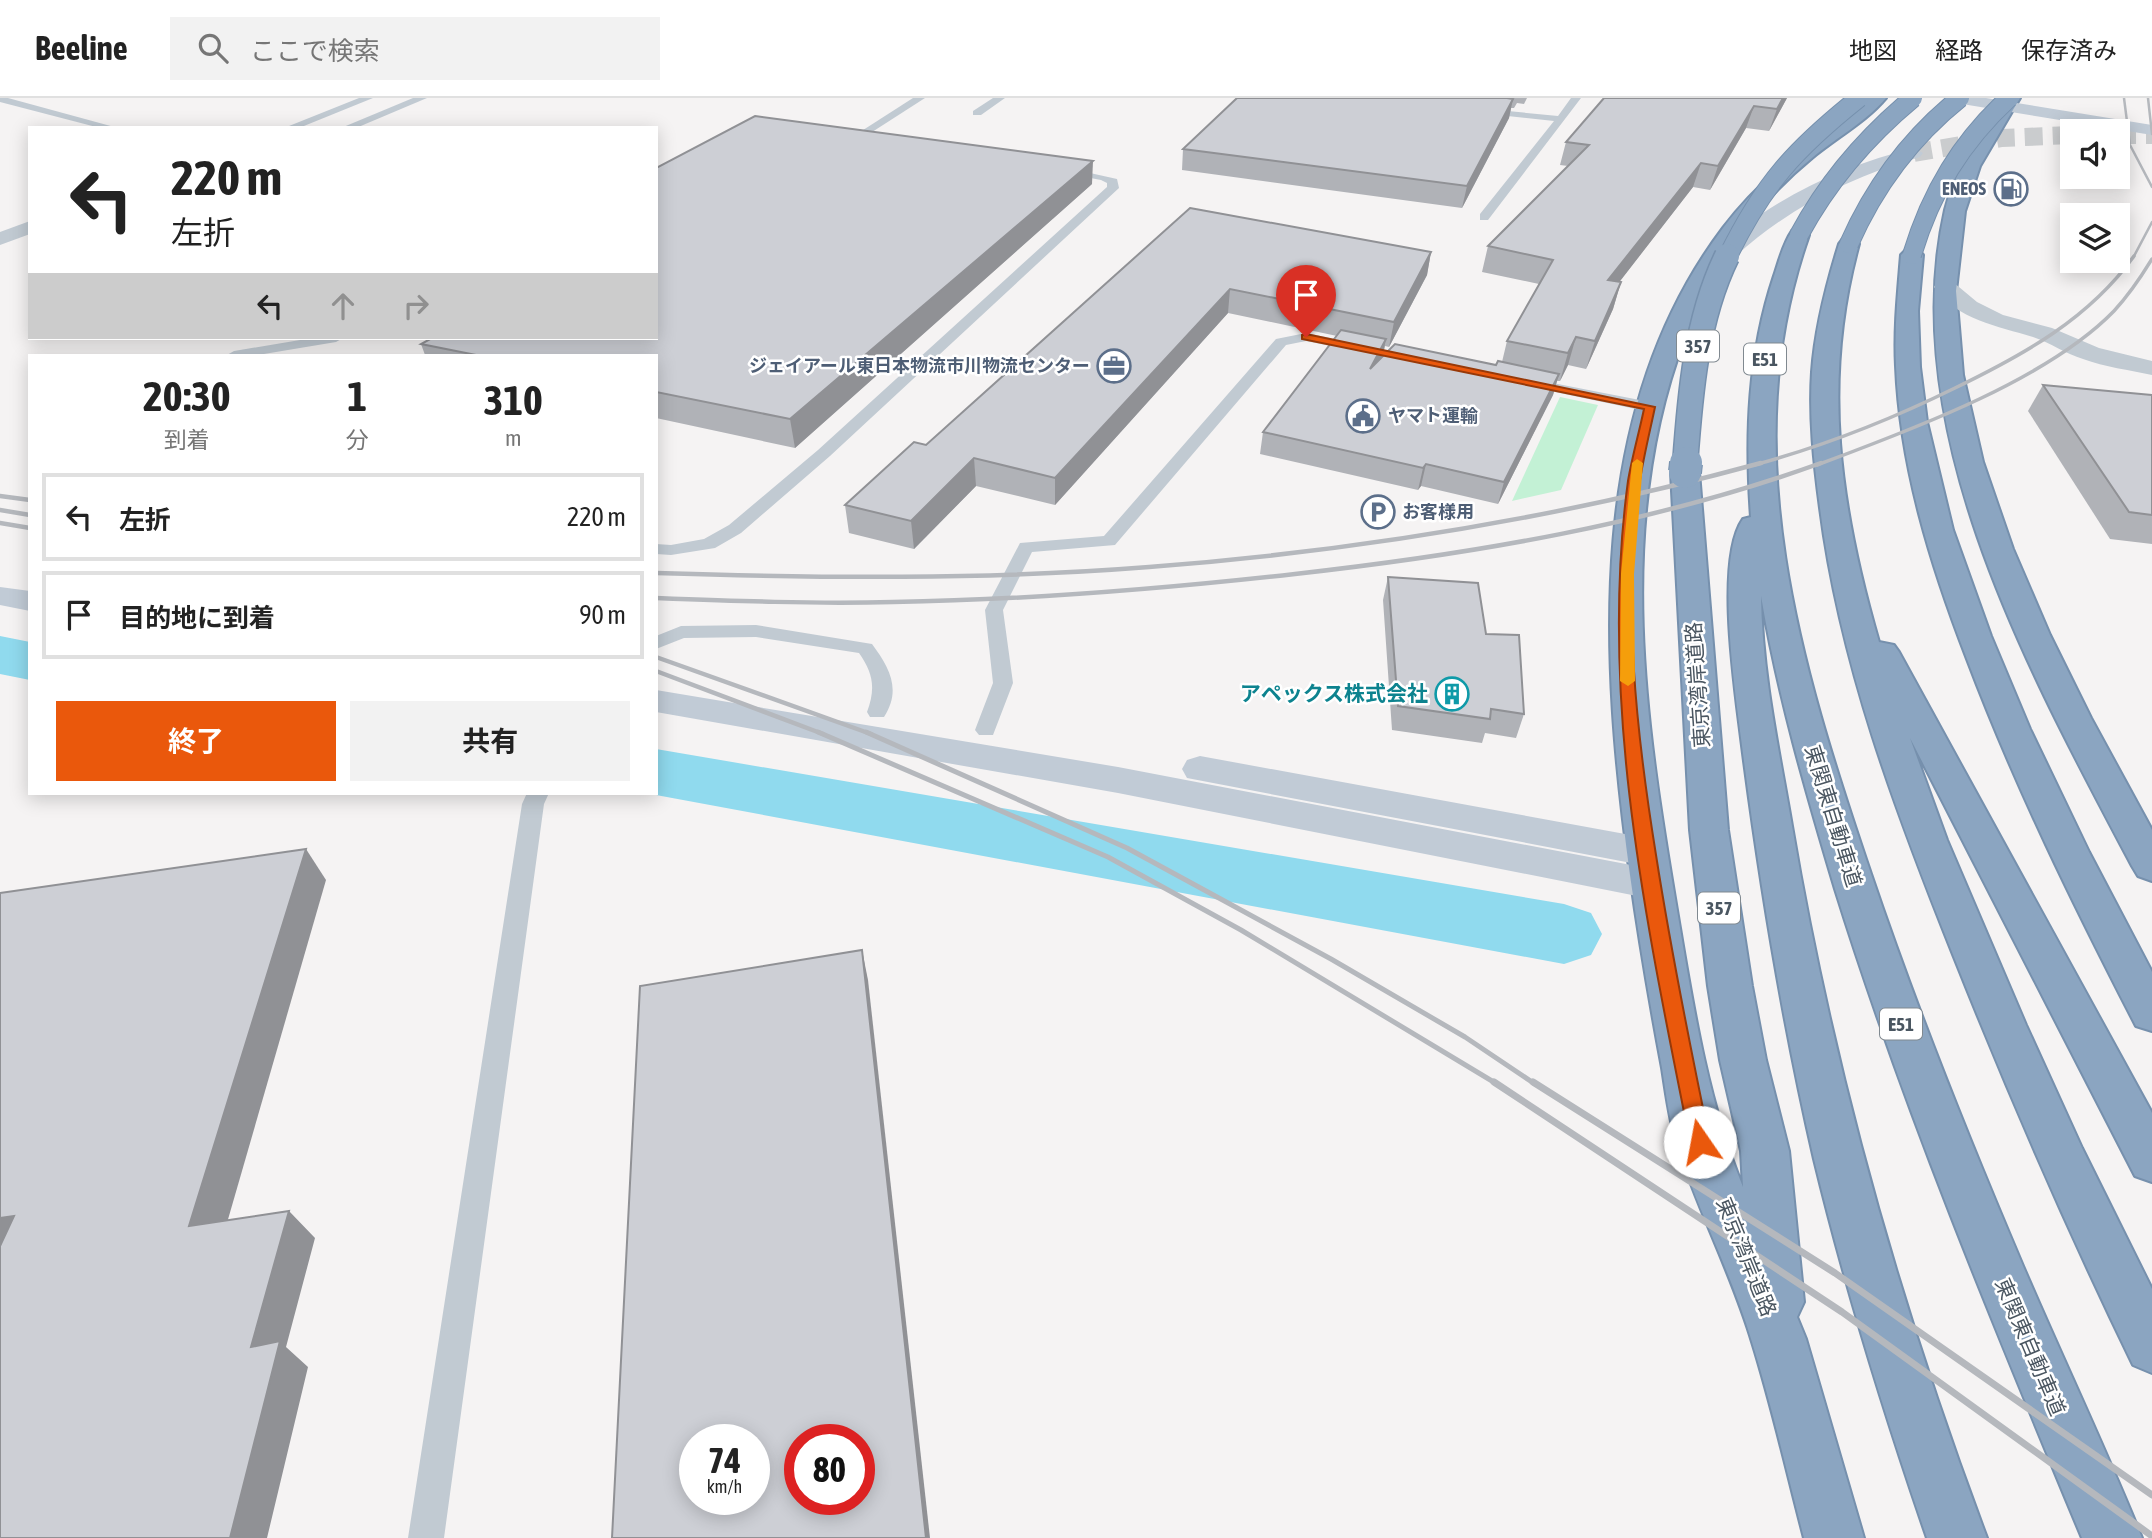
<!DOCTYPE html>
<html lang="ja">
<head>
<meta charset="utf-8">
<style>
  :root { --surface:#fff; --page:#f2f2f2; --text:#222; --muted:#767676; --line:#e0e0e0; --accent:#ea580c }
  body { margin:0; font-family:"Asap Condensed","Noto Sans JP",sans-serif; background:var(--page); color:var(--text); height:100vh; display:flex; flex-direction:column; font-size:26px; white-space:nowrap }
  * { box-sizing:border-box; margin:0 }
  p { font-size:23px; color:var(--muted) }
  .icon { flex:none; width:38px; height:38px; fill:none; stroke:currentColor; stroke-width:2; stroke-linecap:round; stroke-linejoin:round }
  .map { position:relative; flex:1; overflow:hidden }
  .panel { position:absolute; left:28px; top:256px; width:630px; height:441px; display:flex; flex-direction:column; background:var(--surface); border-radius:0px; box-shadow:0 4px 18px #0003 }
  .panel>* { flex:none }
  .top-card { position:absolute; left:28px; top:28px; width:630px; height:214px; border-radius:0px; box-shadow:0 4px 18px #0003; background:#fff; color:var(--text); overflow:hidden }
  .tools { position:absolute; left:2060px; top:21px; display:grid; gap:14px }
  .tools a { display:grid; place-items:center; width:70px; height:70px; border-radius:0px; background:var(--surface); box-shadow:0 4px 18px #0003; font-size:35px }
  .speed { position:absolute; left:679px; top:1326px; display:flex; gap:14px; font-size:35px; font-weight:700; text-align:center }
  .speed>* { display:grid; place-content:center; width:91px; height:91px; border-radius:50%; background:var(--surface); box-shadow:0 4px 18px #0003; line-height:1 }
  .speed small { font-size:18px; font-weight:400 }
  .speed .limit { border:10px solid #d22; background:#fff; color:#111 }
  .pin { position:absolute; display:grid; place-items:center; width:60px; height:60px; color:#fff; margin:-72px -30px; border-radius:50% 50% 50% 0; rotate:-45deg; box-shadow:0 0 7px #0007 }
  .pin .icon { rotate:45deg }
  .me { position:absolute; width:77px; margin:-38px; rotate:348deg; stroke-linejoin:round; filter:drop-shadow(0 0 5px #0008) }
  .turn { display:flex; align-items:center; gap:24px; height:147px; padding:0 28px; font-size:32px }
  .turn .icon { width:91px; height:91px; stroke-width:2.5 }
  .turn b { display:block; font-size:49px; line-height:60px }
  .lanes { display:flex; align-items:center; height:66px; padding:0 28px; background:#0003; justify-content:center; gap:35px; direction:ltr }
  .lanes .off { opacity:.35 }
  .eta { display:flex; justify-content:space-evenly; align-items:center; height:119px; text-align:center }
  .eta b { font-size:42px; font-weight:700; line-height:49px }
  .cta { display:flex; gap:14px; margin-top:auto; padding:14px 28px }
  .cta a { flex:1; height:80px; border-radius:0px; background:var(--accent); color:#fff; font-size:28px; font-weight:700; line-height:80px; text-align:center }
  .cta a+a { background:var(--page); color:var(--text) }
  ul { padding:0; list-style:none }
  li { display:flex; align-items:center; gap:21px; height:88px; margin:0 14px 10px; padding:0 14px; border:4px solid var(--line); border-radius:0px }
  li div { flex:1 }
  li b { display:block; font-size:26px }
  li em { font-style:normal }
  header { display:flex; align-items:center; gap:42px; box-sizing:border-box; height:98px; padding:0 35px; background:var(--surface); border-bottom:2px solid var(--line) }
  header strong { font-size:33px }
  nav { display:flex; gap:38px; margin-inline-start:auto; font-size:24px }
  .search { width:490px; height:63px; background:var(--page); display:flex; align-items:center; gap:18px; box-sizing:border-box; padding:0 24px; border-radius:0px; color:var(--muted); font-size:26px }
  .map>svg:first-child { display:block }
  .green { fill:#c3f1d5 }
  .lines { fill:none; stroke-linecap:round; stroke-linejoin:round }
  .river { fill:#90daee; fill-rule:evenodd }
  .secondary-tunnel { stroke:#caccce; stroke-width:18; stroke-dasharray:18 10; stroke-linecap:butt }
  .highway-casing { stroke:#7690ad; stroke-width:4 }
  .lane { fill:#c1cad2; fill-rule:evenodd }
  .street { fill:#c1cad2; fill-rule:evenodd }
  .secondary { fill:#c1cbd6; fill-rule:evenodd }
  .highway { fill:#8ba5c1; fill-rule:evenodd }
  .rail-far4 { stroke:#b5b8bd; stroke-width:2.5 }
  .rail-far3 { stroke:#b5b8bd; stroke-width:3.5 }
  .rail-far2 { stroke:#b5b8bd; stroke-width:4.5 }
  .rail-far1 { stroke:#b5b8bd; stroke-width:5 }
  .rail { stroke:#b5b8bd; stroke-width:7 }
  .highway-bridge-far2-casing { stroke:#7690ad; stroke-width:20; stroke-linecap:butt }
  .highway-bridge-far1-casing { stroke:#7690ad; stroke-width:27; stroke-linecap:butt }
  .highway-bridge-casing { stroke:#7690ad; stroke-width:34; stroke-linecap:butt }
  .highway-bridge-far2 { stroke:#8ba5c1; stroke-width:18 }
  .highway-bridge-far1 { stroke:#8ba5c1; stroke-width:24 }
  .highway-bridge { stroke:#8ba5c1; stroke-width:32 }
  .wall { fill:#b0b2b7 }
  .shaded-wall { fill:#909195 }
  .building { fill:#cdcfd5; stroke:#909195; stroke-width:2; fill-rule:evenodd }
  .route { fill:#ea580c; stroke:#983908; stroke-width:2 }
  .slow { fill:#f59e0b }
  .labels { text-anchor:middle; stroke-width:5; stroke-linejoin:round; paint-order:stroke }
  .far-service-label { font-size:18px; font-weight:bold; fill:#4e5e75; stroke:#fff; text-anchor:end }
  .shield { fill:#fff; stroke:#808990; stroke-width:2 }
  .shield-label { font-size:19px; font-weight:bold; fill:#4a5661 }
  .street-label { font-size:21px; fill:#4a5661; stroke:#fff }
  .culture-label { font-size:21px; font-weight:bold; fill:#0d838f; stroke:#fff; text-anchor:end }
</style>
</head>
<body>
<header>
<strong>Beeline</strong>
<div class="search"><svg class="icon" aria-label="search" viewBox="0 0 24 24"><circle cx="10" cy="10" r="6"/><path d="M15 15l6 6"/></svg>ここで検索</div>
<nav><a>地図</a><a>経路</a><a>保存済み</a></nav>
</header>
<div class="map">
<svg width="2152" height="1440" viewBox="0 0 2152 1440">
  <rect width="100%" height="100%" fill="#f5f3f3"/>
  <path class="green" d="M1560,299L1598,307L1561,392L1512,403Z"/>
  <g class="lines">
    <g class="river">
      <path d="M0,538L30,544V582L0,576Z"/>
      <path d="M656,651L1564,806L1591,815L1602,836L1591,857L1564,866L656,697L648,695H656Z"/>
    </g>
    <g class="secondary-tunnel">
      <path d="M2118,37H2152"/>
      <path d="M1914,55L2002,40L2072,37"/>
    </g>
    <defs>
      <g id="highway">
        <path d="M1868,0H1886C1867,23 1836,40 1812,60C1768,96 1727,146 1701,198C1694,212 1690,228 1684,242C1614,427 1646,629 1678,818C1693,908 1708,1004 1743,1089L1741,1053L1720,962L1708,888L1690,732L1671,374L1675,368L1685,366L1695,368L1699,374L1728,732L1752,888L1766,962L1789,1053L1804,1204L1797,1219L1806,1241L1864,1440H1804C1787,1375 1772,1308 1752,1244C1732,1176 1698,1113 1677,1047C1669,1022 1666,995 1662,970C1650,906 1639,842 1630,777C1601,562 1584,314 1723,130C1762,78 1816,39 1868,0Z"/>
        <path d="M2004,0H2020L1980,68L1965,113L1956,193L1963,277L1983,364L2013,451L2050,537L2091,620L2152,732V783L2138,778L2132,768C2032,579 1895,333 1945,112C1955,71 1980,34 2004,0Z"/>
        <path d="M1799,131L1806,133L1809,137C1733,352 1801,569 1871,776C1916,909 1968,1039 2023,1168C2062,1259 2105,1349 2142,1440H2082C1993,1226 1904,1012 1835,791C1806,694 1778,598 1761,498C1762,575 1779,652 1792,728C1833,972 1900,1209 1987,1440H1927C1884,1315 1845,1189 1814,1061C1782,922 1759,781 1741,640C1735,591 1715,461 1743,421L1751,419C1745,337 1748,256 1774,178C1779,163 1783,146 1792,133Z"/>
        <path d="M1849,140L1856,142L1859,146C1821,283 1840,410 1879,544L1894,547L1899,554L2152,1015V1084L2135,1078L1910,640L1947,742L2026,927L2082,1050L2152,1191V1275L2133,1267C2068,1133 2009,997 1954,859C1896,714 1840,566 1820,410C1814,365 1809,319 1812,274C1815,230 1826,188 1839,146L1842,142Z"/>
        <path d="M1912,151L1919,153L1923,157L1918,213L1920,269L1927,324L1953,432L1991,538L2030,631L2089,754L2152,874V933L2136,928C2074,808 2015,688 1967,561C1931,468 1900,369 1896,268C1894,231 1898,194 1901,157L1905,153Z"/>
      </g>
    </defs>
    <use href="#highway" class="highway-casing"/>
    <g class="lane">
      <path d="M0,0H8L118,30H100L0,4Z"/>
      <path d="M359,0H373L299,30H284Z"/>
      <path d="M413,0H427L356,30H341Z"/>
      <path d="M913,0H925L855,45L846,43Z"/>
      <path d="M993,0H1005L981,17H973V13Z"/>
      <path d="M1571,0H1581L1488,122H1480V116L1554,23L1480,15L1477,14V10L1558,18Z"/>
      <path d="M1063,69L1117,81L1119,90L830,358L741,435L715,450L671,457L656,456V446L671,447L704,441L729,427L818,352L1107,89V85L1101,82L1059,74V70Z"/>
      <path d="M1306,235L1365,247L1367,250L1360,254L1306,243L1286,247L1115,447L1032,454L1003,512L1013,585L993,637H979L975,632L993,585L985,512L1020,445L1104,438L1276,241Z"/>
      <path d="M312,240H343L336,244L258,257H227L234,253Z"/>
      <path d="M1527,280L1650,304L1658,309L1650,314L1522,287L1520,284L1522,281Z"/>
      <path d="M756,527L872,546C889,569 902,591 884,619H870L867,614C876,590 873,575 859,555L756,539L684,540L656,551V538L681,528Z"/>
      <path d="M527,695H549L544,706L444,1440H408L522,706Z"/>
    </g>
    <g class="street">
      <path d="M30,123V136L0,147V134Z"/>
      <path d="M1945,182L1953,184L1977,204L2003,217L2052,230L2099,250L2152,263V277C2129,272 2105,269 2083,261C2066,256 2051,245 2033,239C1998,228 1957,222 1934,189L1937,184Z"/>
    </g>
    <g class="secondary">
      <path d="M1948,0H1986L2152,27V37L1956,5Z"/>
      <path d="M1914,50L1923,55L1920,59C1843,81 1777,116 1720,173H1704L1701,168C1710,155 1724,145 1736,135C1788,93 1850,66 1914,50Z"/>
      <path d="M0,489L30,493V513L0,507Z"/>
      <path d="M656,592L1118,669L1652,771L1666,775L1672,786L1666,797L1652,801L1118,695L656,614Z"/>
      <path d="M1200,658L1647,740L1661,744L1667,754L1661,764L1647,768L1187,680L1182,671L1187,662Z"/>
    </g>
    <use href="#highway" class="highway"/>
    <g class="rail-far4">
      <path d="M2124,0L2130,47L2152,89"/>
      <path d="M2148,0L2152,36"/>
      <path d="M2133,160L2152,124"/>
    </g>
    <g class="rail-far3">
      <path d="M1754,367C1824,348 1890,322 1955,290C2023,257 2089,221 2134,158"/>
      <path d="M1817,367C1908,333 2046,283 2114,213C2129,197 2141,179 2152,161"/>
    </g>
    <g class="rail-far2">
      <path d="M0,398L30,402"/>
      <path d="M0,412L30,417"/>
      <path d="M0,425L30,430"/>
      <path d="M656,475C820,480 985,482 1149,469C1356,453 1560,420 1761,365"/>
      <path d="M656,500C735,503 814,506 893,504C1027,502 1161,491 1295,476C1473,456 1652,426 1821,365"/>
      <path d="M656,559L871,636"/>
      <path d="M656,573L823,636"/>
    </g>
    <g class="rail-far1">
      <path d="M818,634L1108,759L1241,832L1497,986"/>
      <path d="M866,634L1127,750L1331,861L1465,939L1535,986"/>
    </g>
    <g class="rail">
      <path d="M1494,984L1842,1214L2152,1438"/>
      <path d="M1533,984L1835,1175L2152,1397"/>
    </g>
    <defs>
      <g id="highway-bridge-far2">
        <path d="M1799,137C1828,83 1866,39 1913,0"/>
        <path d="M1849,146C1875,87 1910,40 1960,0"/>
        <path d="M1912,157C1931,94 1961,44 2009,0"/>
        <path d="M1727,160C1763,86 1795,51 1859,0"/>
      </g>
      <path id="highway-bridge-far1" d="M1685,367C1690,297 1696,221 1727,158"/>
      <path id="highway-bridge" d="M1685,374L1686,365"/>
    </defs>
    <use href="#highway-bridge-far2" class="highway-bridge-far2-casing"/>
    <use href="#highway-bridge-far1" class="highway-bridge-far1-casing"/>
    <use href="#highway-bridge" class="highway-bridge-casing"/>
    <use href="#highway-bridge-far2" class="highway-bridge-far2"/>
    <use href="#highway-bridge-far1" class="highway-bridge-far1"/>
    <use href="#highway-bridge" class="highway-bridge"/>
  </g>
  <g class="wall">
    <path d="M1237,0H1527L1524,6L1517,5L1514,10H1511L1509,20L1462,110L1182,72L1183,51Z"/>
    <path d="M1604,0H1787L1769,33L1746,30L1710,92L1693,89L1619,184H1621L1613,211L1586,271L1568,267L1560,283H1557L1553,297L1498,406L1421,388L1418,392L1260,356L1263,334L1337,238L1228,215L1055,407L976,388L914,451L849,435L845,407L926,347L1190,110L1431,154L1427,177L1389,249L1385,248L1383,258L1496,267L1502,264L1507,243L1539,186L1482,174L1488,148L1568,68L1560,67L1566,44Z"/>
    <path d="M1092,86L795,350L656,320V257H425L421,246Z"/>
    <path d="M2043,287L2152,297V446L2110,441L2028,313Z"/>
    <path d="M1388,479L1486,536L1524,616L1516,640L1485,635L1482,645L1392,632L1383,502Z"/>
  </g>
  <g class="shaded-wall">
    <path d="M1783,0H1787L1769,33L1777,11Z"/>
    <path d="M1513,1L1509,20L1462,110L1467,88Z"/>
    <path d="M1754,8L1746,30L1710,92L1718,68Z"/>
    <path d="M1093,63L1092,86L795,350L790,321Z"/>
    <path d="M1701,65L1693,89L1600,209L1608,182Z"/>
    <path d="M1431,154L1427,177L1389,249L1394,224Z"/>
    <path d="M1621,184L1613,211L1586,271L1595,243Z"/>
    <path d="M1230,191L1228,215L1055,407V380Z"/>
    <path d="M1576,239L1568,267L1560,283L1568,255Z"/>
    <path d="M1386,241L1382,261L1370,271Z"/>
    <path d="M1559,276L1553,297L1498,406L1504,384Z"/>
    <path d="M974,360L976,388L914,451L911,423Z"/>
    <path d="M1426,366L1421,388L1418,392L1423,370Z"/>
    <path d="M306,751L326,782L218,1156L189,1128Z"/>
    <path d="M862,852L868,882L930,1440H926Z"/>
    <path d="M289,1113L315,1140L286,1249L308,1269L267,1440H230L251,1249Z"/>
    <path d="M14,1118L0,1154V1120Z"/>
  </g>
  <g class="building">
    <path d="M1237,0H1507L1513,1L1467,88L1183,51Z"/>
    <path d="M1604,0H1783L1777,11L1754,8L1718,68L1701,65L1608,182L1621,184L1595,243L1576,239L1568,255L1507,243L1553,162L1488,148L1589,47L1566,44Z"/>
    <path d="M755,18L1093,63L790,321L656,294V257H476L421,246L432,240H656V70Z"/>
    <path d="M1190,110L1431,154L1394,224L1230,191L1055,380L974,360L911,423L845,407L914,344L926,347Z"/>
    <path d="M1341,232L1386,241L1370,271L1395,246L1496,267L1498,263L1559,276L1504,384L1426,366L1423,370L1263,334Z"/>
    <path d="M2043,287L2152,297V417L2129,414Z"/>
    <path d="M1388,479L1478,485L1486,536L1519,537L1524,616L1491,611L1490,621L1398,608Z"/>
    <path d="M306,751L189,1128L289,1113L251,1249L280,1243L230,1440H0V1148L14,1118L0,1120V795Z"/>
    <path d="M862,852L926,1440H612L640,888ZM695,1342H754V1402H695ZM800,1342H859V1402H800Z"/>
  </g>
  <path class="route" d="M1306,236L1655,309C1650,333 1644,357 1640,382C1622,506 1636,633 1656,757C1671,853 1690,948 1710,1044L1707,1050L1700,1053L1693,1050L1690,1044C1647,828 1598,604 1628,383C1632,359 1639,335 1644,311L1302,241V237Z"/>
  <path class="slow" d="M1637,361L1643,365L1634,476L1635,583L1628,588L1620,583L1621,476L1632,365Z"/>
  <defs>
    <symbol id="fuel-ring" viewBox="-11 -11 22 22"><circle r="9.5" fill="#fff" stroke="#5c6f8a" stroke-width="1.5"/><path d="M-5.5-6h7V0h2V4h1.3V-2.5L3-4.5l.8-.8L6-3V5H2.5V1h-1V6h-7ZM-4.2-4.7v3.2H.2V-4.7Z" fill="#5c6f8a"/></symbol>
    <symbol id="office-ring" viewBox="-11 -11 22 22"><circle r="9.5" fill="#fff" stroke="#5c6f8a" stroke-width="1.5"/><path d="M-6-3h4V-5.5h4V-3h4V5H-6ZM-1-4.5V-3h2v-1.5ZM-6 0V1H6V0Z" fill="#5c6f8a"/></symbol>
    <symbol id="civic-ring" viewBox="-11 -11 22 22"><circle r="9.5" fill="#fff" stroke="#5c6f8a" stroke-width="1.5"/><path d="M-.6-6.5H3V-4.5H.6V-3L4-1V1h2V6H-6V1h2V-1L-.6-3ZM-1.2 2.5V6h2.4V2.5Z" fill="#5c6f8a"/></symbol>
    <symbol id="parking-ring" viewBox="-11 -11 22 22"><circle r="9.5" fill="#fff" stroke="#5c6f8a" stroke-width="1.5"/><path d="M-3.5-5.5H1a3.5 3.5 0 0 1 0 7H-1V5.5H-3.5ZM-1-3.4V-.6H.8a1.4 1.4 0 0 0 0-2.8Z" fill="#5c6f8a"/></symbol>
    <symbol id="building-ring" viewBox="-11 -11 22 22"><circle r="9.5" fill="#fff" stroke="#0f9aa8" stroke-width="1.5"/><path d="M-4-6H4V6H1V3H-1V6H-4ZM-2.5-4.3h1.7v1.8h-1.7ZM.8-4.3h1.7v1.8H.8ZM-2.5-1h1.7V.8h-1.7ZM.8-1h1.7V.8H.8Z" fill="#0f9aa8"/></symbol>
  </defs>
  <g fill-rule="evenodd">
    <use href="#fuel-ring" x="1992" y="72" width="38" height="38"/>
    <use href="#office-ring" x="1095" y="249" width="38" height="38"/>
    <use href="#civic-ring" x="1344" y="299" width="38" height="38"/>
    <use href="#parking-ring" x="1359" y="395" width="38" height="38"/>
    <use href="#building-ring" x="1433" y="577" width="38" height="38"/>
  </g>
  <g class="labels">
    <g class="far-service-label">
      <text x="1986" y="97">ENEOS</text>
      <text x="1090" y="274">ジェイアール東日本物流市川物流センター</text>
      <text x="1388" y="324" text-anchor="start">ヤマト運輸</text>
      <text x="1402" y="420" text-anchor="start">お客様用</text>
    </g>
    <g class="shield">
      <rect x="1677" y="232.5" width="42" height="31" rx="5"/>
      <rect x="1744" y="245.5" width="42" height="31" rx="5"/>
      <rect x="1698" y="794.5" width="42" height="31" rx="5"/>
      <rect x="1880" y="910.5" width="42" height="31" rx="5"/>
    </g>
    <g class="shield-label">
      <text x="1698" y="255">357</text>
      <text x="1765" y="268">E51</text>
      <text x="1719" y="817">357</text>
      <text x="1901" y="933">E51</text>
    </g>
    <g class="street-label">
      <text transform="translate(1698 587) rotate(-94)" y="7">東京湾岸道路</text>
      <text transform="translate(1833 718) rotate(73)" y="7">東関東自動車道</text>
      <text transform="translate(1746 1159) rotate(68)" y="7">東京湾岸道路</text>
      <text transform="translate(2030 1249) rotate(67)" y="7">東関東自動車道</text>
    </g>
    <g class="culture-label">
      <text x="1428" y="603">アペックス株式会社</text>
    </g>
  </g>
</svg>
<div class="tools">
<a><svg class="icon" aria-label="sound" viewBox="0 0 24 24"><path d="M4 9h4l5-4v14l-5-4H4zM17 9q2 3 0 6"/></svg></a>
<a><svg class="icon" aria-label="layers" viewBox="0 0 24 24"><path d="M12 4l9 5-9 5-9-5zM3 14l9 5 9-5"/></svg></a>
</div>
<div class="speed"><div>74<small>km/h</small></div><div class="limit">80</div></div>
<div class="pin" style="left:1306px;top:239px;background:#d93025"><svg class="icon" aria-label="arrive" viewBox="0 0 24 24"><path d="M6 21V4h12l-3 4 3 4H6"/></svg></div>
<svg class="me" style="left:1700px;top:1044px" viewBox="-20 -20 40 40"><circle r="19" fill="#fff"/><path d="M0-13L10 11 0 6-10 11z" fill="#ea580c"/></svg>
<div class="top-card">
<div class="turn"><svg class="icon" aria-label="left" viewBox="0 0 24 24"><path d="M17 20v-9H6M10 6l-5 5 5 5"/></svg><div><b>220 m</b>左折</div></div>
<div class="lanes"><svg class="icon" aria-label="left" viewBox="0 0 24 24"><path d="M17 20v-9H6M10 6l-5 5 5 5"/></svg><svg class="icon off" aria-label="ahead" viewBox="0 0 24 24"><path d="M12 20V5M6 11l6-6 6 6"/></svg><svg class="icon off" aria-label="right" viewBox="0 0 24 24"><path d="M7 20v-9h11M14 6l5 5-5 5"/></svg></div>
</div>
<section class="panel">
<div class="eta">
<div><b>20:30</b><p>到着</p></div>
<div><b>1</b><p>分</p></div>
<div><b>310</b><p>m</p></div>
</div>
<ul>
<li><svg class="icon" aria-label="left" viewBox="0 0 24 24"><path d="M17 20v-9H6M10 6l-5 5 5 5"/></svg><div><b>左折</b></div><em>220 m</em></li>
<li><svg class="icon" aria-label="arrive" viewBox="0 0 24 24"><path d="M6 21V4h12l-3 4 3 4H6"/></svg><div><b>目的地に到着</b></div><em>90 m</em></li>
</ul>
<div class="cta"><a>終了</a><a>共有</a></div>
</section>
</div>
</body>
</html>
